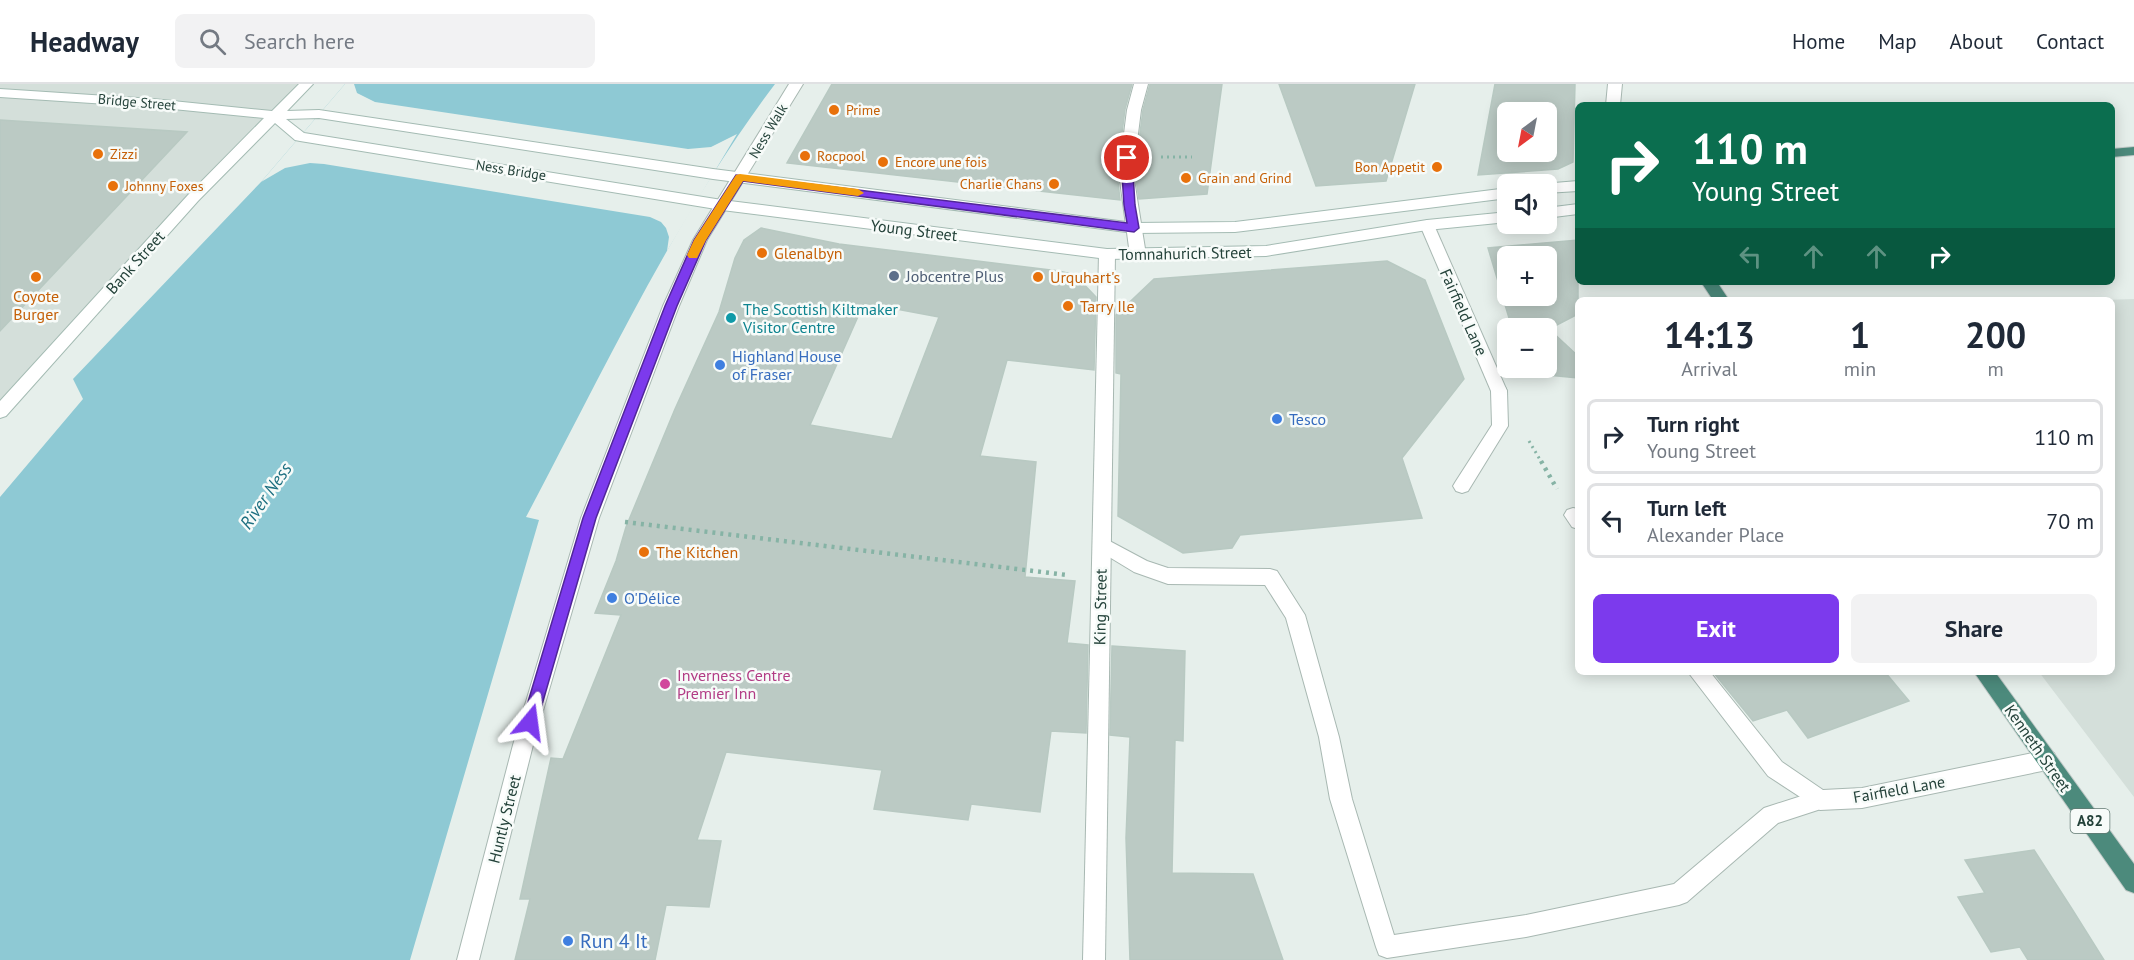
<!DOCTYPE html>
<html lang="en">
<head>
<meta charset="utf-8">
<style>
  :root { --surface:#fff; --page:#f2f2f3; --text:#1f2937; --muted:#747a83; --line:#e0e1e3; --accent:#7c3aed }
  body { margin:0; font-family:"PT Sans",sans-serif; background:var(--page); color:var(--text); height:100vh; display:flex; flex-direction:column; font-size:22px; white-space:nowrap }
  * { box-sizing:border-box; margin:0 }
  p { font-size:20px; color:var(--muted) }
  .icon { flex:none; width:33px; height:33px; fill:none; stroke:currentColor; stroke-width:2; stroke-linecap:round; stroke-linejoin:round }
  .map { position:relative; flex:1; overflow:hidden }
  .side { position:absolute; left:1575px; top:213px; width:540px; height:378px; display:flex; flex-direction:column; background:var(--surface); border-radius:9px; box-shadow:0 3px 15px #0003 }
  .side>* { flex:none }
  .hud { position:absolute; left:1575px; top:18px; width:540px; height:183px; border-radius:9px; box-shadow:0 3px 15px #0003; background:#0b6e4f; color:#fff; overflow:hidden }
  .needle { width:39px; rotate:212deg }
  .buttons { position:absolute; left:1497px; top:18px; display:grid; gap:12px }
  .buttons a { display:grid; place-items:center; width:60px; height:60px; border-radius:9px; background:var(--surface); box-shadow:0 3px 15px #0003; font-size:30px }
  .pin { position:absolute; display:grid; place-items:center; width:51px; height:51px; color:#fff; margin:-26px; border:3px solid #fff; border-radius:50%; box-shadow:0 2px 6px #0007 }
  .me { position:absolute; width:66px; margin:-33px; rotate:16deg; stroke-linejoin:round; filter:drop-shadow(0 0 4px #0008) }
  .turn { display:flex; align-items:center; gap:21px; height:126px; padding:0 18px; font-size:27px }
  .turn .icon { width:78px; height:78px; stroke-width:2.5 }
  .turn b { display:block; font-size:42px; line-height:51px }
  .lanes { display:flex; align-items:center; height:57px; padding:0 18px; background:#0003; justify-content:center; gap:30px; direction:ltr }
  .lanes .off { opacity:.35 }
  .eta { display:flex; justify-content:space-evenly; align-items:center; height:102px; text-align:center }
  .eta b { font-size:36px; font-weight:700; line-height:42px }
  .button { display:flex; gap:12px; margin-top:auto; padding:12px 18px }
  .button a { flex:1; height:69px; border-radius:9px; background:var(--accent); color:#fff; font-size:24px; font-weight:700; line-height:69px; text-align:center }
  .button a+a { background:var(--page); color:var(--text) }
  ul { padding:0; list-style:none }
  li { display:flex; align-items:center; gap:18px; height:75px; margin:0 12px 9px; padding:0 6px; border:3px solid var(--line); border-radius:9px }
  li div { flex:1 }
  li b { display:block; font-size:22px }
  li em { font-style:normal }
  header { display:flex; align-items:center; gap:36px; box-sizing:border-box; height:84px; padding:0 30px; background:var(--surface); border-bottom:2px solid var(--line) }
  header strong { font-size:28px }
  nav { display:flex; gap:33px; margin-inline-start:auto; font-size:21px }
  .search { width:420px; height:54px; background:var(--page); display:flex; align-items:center; gap:15px; box-sizing:border-box; padding:0 21px; border-radius:9px; color:var(--muted); font-size:22px }
  .map>svg:first-child { display:block }
  .built { fill:#d4dfda }
  .water { fill:#8ec9d4 }
  .pier { fill:#e6efeb }
  .building { fill:#bbcac4; stroke:#b8c9c2; stroke-width:1.5; fill-rule:evenodd }
  .lines { fill:none; stroke-linecap:round; stroke-linejoin:round }
  .service-casing { stroke:#a8b8b2; stroke-width:2 }
  .minor-casing { stroke:#a8b8b2; stroke-width:2 }
  .secondary-casing { stroke:#a4bbb3; stroke-width:2 }
  .trunk-casing { stroke:#c2cac8; stroke-width:2 }
  .path-far1 { stroke:#86b3a5; stroke-width:3; stroke-dasharray:2 4; stroke-linecap:butt }
  .path { stroke:#86b3a5; stroke-width:4.5; stroke-dasharray:3 5; stroke-linecap:butt }
  .service { fill:#fff; fill-rule:evenodd }
  .minor { fill:#fff; fill-rule:evenodd }
  .secondary { fill:#fff; fill-rule:evenodd }
  .trunk { fill:#4c8a7c; fill-rule:evenodd }
  .route { fill:#7c3aed; stroke:#51269a; stroke-width:1.5 }
  .slow { fill:#f59e0b }
  .food-dot { fill:#e8710a; stroke:#f7fbf9; stroke-width:2 }
  .service-dot { fill:#5c6f8a; stroke:#f7fbf9; stroke-width:2 }
  .culture-dot { fill:#0f9aa8; stroke:#f7fbf9; stroke-width:2 }
  .shop-dot { fill:#3f7fe0; stroke:#f7fbf9; stroke-width:2 }
  .hotel-dot { fill:#d1479c; stroke:#f7fbf9; stroke-width:2 }
  .labels { text-anchor:middle; stroke-width:5; stroke-linejoin:round; paint-order:stroke }
  .far-street-label { font-size:14px; fill:#24423a; stroke:#f7fbf9 }
  .far-food-label { font-size:14px; fill:#c56008; stroke:#f7fbf9; text-anchor:start }
  .shield { fill:#f7fbf9; stroke:#637a73; stroke-width:1.5 }
  .shield-label { font-size:15px; font-weight:bold; fill:#24423a }
  .street-label { font-size:16px; fill:#24423a; stroke:#f7fbf9 }
  .food-label { font-size:16px; fill:#c56008; stroke:#f7fbf9; text-anchor:start }
  .service-label { font-size:16px; fill:#4e5e75; stroke:#f7fbf9; text-anchor:start }
  .culture-label { font-size:16px; fill:#0d838f; stroke:#f7fbf9; text-anchor:start }
  .shop-label { font-size:16px; fill:#366cbe; stroke:#f7fbf9; text-anchor:start }
  .hotel-label { font-size:16px; fill:#b23c85; stroke:#f7fbf9; text-anchor:start }
  .water-label { font-size:18px; font-style:italic; fill:#1c6f80; stroke:#f7fbf9 }
  .near-shop-label { font-size:20px; fill:#366cbe; stroke:#f7fbf9; text-anchor:start }
</style>
</head>
<body>
<header>
<strong>Headway</strong>
<div class="search"><svg class="icon" aria-label="search" viewBox="0 0 24 24"><circle cx="10" cy="10" r="6"/><path d="M15 15l6 6"/></svg>Search here</div>
<nav><a>Home</a><a>Map</a><a>About</a><a>Contact</a></nav>
</header>
<div class="map">
<svg width="2134" height="876" viewBox="0 0 2134 876">
  <rect width="100%" height="100%" fill="#e6efeb"/>
  <g class="built">
    <path d="M0,0H306L0,328Z"/>
    <path d="M2134,215V713L2039,588H2112V216H2102Z"/>
  </g>
  <path class="water" d="M345,0H775C675,133 604,286 526,433L539,436L410,876H0V413L83,315L73,295L261,98Z"/>
  <path class="pier" d="M345,0H354L357,9L375,18L688,65L711,63L737,50L667,167L669,153L666,144L661,138L650,133L324,80L310,79L285,84L261,98Z"/>
  <g class="building">
    <path d="M832,0H1132L1125,25L1117,89L1120,116L787,79Z"/>
    <path d="M1150,0H1222L1207,110L1139,115L1135,89L1143,26Z"/>
    <path d="M1279,0H1415L1386,97L1316,102Z"/>
    <path d="M1495,0H1575L1573,78L1558,85L1478,91ZM1508,28H1546V68H1508Z"/>
    <path d="M0,36L187,48L0,247Z"/>
    <path d="M761,144L839,160L1059,187L1075,191L1096,213L1094,286L1007,276L980,372L1036,378L1025,493L1075,497L1067,559L1088,561L1086,649L1051,647L1040,728L971,720L968,736L874,725L882,686L726,668L697,756L721,757L709,823L666,821L655,876H515L530,815H520L551,674L563,675L621,531L595,529L616,477L626,443L675,325L719,228L735,174L744,156ZM864,219L939,233L892,355L810,341Z"/>
    <path d="M1578,156V230L1549,245L1578,272V294L1526,289L1524,284H1546V244H1512L1488,164ZM1508,172H1546V212H1508Z"/>
    <path d="M1387,177L1425,196L1464,295L1402,374L1422,434L1240,451L1232,464L1183,469L1118,432L1121,290L1116,289V231L1154,195Z"/>
    <path d="M1112,562L1185,567L1183,657L1175,656L1172,789L1253,790L1283,876H1130L1126,754L1130,653L1110,651Z"/>
    <path d="M1713,588H1885L1909,617L1808,654L1787,626L1753,637Z"/>
    <path d="M2034,766L2072,825L2104,876H2028L2020,863L1991,868L1958,813L1985,809L1965,776Z"/>
  </g>
  <g class="lines">
    <defs>
      <g id="service">
        <path d="M1499,301L1505,303L1507,307L1508,342L1468,407L1462,409L1456,407L1453,402L1456,397L1492,341L1491,307L1493,303Z"/>
        <path d="M1102,453L1147,477L1168,484L1270,485L1277,487L1305,531L1339,653L1352,715L1394,851L1526,831L1674,800L1764,724L1820,706L1827,709L1831,716L1827,723L1778,739L1687,818L1679,821L1526,853L1387,874L1379,871L1376,863L1330,715L1319,653L1286,534L1265,501L1168,500L1134,488L1096,465L1093,460L1096,455Z"/>
      </g>
      <g id="minor">
        <path d="M789,0H803L707,156L679,222L599,434L533,661L479,876H457L513,661L581,434L663,222L693,156Z"/>
        <path d="M1134,0H1148L1141,26L1133,89L1146,171L1138,176L1130,171L1119,89L1127,26Z"/>
        <path d="M1608,0H1622L1620,21H1606Z"/>
        <path d="M1427,136L1434,141L1507,307L1505,311L1499,313L1493,311L1491,307L1420,141Z"/>
        <path d="M1107,165L1115,170L1105,876H1083L1099,170Z"/>
        <path d="M1573,424L1578,425V445L1572,443L1564,431L1567,426Z"/>
        <path d="M1688,588H1710L1782,678L1823,706L1862,704L2047,666L2054,669L2057,676L2054,683L2047,686L1862,724L1820,726L1768,692Z"/>
      </g>
      <g id="secondary">
        <path d="M299,0H313L287,27L319,26L713,85L1134,139L1235,138L1508,104V114L1235,148L1134,149L713,95L319,34L286,35L304,49L722,116L1107,165L1266,162L1427,136L1508,128V138L1427,146L1266,172L1107,175L722,126L300,57L295,56L275,39L198,117L6,332L0,334V317L188,111L264,34L153,23L0,13V5L153,15L272,27Z"/>
        <path d="M1578,97V107L1546,109V100H1542Z"/>
        <path d="M1578,120V130L1546,134V124Z"/>
      </g>
      <g id="trunk">
        <path d="M2134,63V71L2112,73V65Z"/>
        <path d="M1701,198H1717L1729,216H1713Z"/>
        <path d="M1974,588H1995L2134,780V809L2126,806Z"/>
      </g>
    </defs>
    <use href="#service" class="service-casing"/>
    <use href="#minor" class="minor-casing"/>
    <use href="#secondary" class="secondary-casing"/>
    <use href="#trunk" class="trunk-casing"/>
    <g class="path-far1">
      <path d="M1161,73H1192"/>
      <path d="M1529,357L1542,379"/>
    </g>
    <g class="path">
      <path d="M1541,377L1557,405"/>
      <path d="M625,438L1067,491"/>
    </g>
    <use href="#service" class="service"/>
    <use href="#minor" class="minor"/>
    <use href="#secondary" class="secondary"/>
    <use href="#trunk" class="trunk"/>
  </g>
  <path class="route" d="M1127,71L1132,74L1135,121L1139,144L1134,148L743,97L706,156L677,222L596,434L537,638L535,643L530,645L524,643L522,638L583,434L665,222L694,156L736,91L1127,139L1124,121L1121,74Z"/>
  <path class="slow" d="M740,90L858,105L864,109L858,112L743,97L706,156L697,174H689L687,171L694,156L736,91Z"/>
  <g class="food-dot">
    <circle cx="834" cy="26" r="6"/>
    <circle cx="98" cy="70" r="6"/>
    <circle cx="805" cy="72" r="6"/>
    <circle cx="883" cy="78" r="6"/>
    <circle cx="1437" cy="83" r="6"/>
    <circle cx="1186" cy="94" r="6"/>
    <circle cx="1054" cy="100" r="6"/>
    <circle cx="113" cy="102" r="6"/>
    <circle cx="762" cy="169" r="6"/>
    <circle cx="36" cy="193" r="6"/>
    <circle cx="1038" cy="193" r="6"/>
    <circle cx="1068" cy="222" r="6"/>
    <circle cx="644" cy="468" r="6"/>
  </g>
  <circle class="service-dot" cx="894" cy="192" r="6"/>
  <circle class="culture-dot" cx="731" cy="234" r="6"/>
  <g class="shop-dot">
    <circle cx="720" cy="281" r="6"/>
    <circle cx="1277" cy="335" r="6"/>
    <circle cx="612" cy="514" r="6"/>
    <circle cx="568" cy="857" r="6"/>
  </g>
  <circle class="hotel-dot" cx="665" cy="600" r="6"/>
  <g class="labels">
    <g class="far-street-label">
      <text transform="translate(137 18) rotate(5)" y="5">Bridge Street</text>
      <text transform="translate(768 47) rotate(-59)" y="5">Ness Walk</text>
      <text transform="translate(511 86) rotate(9)" y="5">Ness Bridge</text>
    </g>
    <g class="far-food-label">
      <text x="846" y="31">Prime</text>
      <text x="110" y="75">Zizzi</text>
      <text x="817" y="77">Rocpool</text>
      <text x="895" y="83">Encore une fois</text>
      <text x="1425" y="88" text-anchor="end">Bon Appetit</text>
      <text x="1198" y="99">Grain and Grind</text>
      <text x="1042" y="105" text-anchor="end">Charlie Chans</text>
      <text x="125" y="107">Johnny Foxes</text>
    </g>
    <rect class="shield" x="2070.5" y="725" width="39" height="24" rx="4.5"/>
    <g class="shield-label">
      <text x="2090" y="742">A82</text>
    </g>
    <g class="street-label">
      <text transform="translate(914 146) rotate(7)" y="6">Young Street</text>
      <text transform="translate(1185 169) rotate(-1)" y="6">Tomnahurich Street</text>
      <text transform="translate(135 178) rotate(-48)" y="6">Bank Street</text>
      <text transform="translate(1464 228) rotate(66)" y="6">Fairfield Lane</text>
      <text transform="translate(1100 523) rotate(-89)" y="6">King Street</text>
      <text transform="translate(2038 664) rotate(55)" y="6">Kenneth Street</text>
      <text transform="translate(1899 705) rotate(-10)" y="6">Fairfield Lane</text>
      <text transform="translate(504 735) rotate(-76)" y="6">Huntly Street</text>
    </g>
    <g class="food-label">
      <text x="774" y="175">Glenalbyn</text>
      <text x="1050" y="199">Urquhart's</text>
      <text x="36" y="218" text-anchor="middle">Coyote<tspan x="36" dy="18">Burger</tspan></text>
      <text x="1080" y="228">Tarry Ile</text>
      <text x="656" y="474">The Kitchen</text>
    </g>
    <g class="service-label">
      <text x="906" y="198">Jobcentre Plus</text>
    </g>
    <g class="culture-label">
      <text x="743" y="231">The Scottish Kiltmaker<tspan x="743" dy="18">Visitor Centre</tspan></text>
    </g>
    <g class="shop-label">
      <text x="732" y="278">Highland House<tspan x="732" dy="18">of Fraser</tspan></text>
      <text x="1289" y="341">Tesco</text>
      <text x="624" y="520">O'Délice</text>
    </g>
    <g class="hotel-label">
      <text x="677" y="597">Inverness Centre<tspan x="677" dy="18">Premier Inn</tspan></text>
    </g>
    <g class="water-label">
      <text transform="translate(266 412) rotate(-55)" y="6">River Ness</text>
    </g>
    <g class="near-shop-label">
      <text x="580" y="864">Run 4 It</text>
    </g>
  </g>
</svg>
<div class="buttons">
<a><svg class="needle" viewBox="-14 -14 28 28"><path d="M0-13l5 13h-10z" fill="#e53935"/><path d="M0 13l5-13h-10z" fill="#747a83"/></svg></a>
<a><svg class="icon" aria-label="sound" viewBox="0 0 24 24"><path d="M4 9h4l5-4v14l-5-4H4zM17 9q2 3 0 6"/></svg></a>
<a>+</a>
<a>−</a>
</div>
<div class="pin" style="left:1127px;top:74px;background:#d93025"><svg class="icon" aria-label="arrive" viewBox="0 0 24 24"><path d="M6 21V4h12l-3 4 3 4H6"/></svg></div>
<svg class="me" style="left:530px;top:638px" viewBox="-20 -20 40 40"><path d="M0-17L14 15 0 8-14 15z" fill="#7c3aed" stroke="#fff" stroke-width="4"/></svg>
<div class="hud">
<div class="turn"><svg class="icon" aria-label="right" viewBox="0 0 24 24"><path d="M7 20v-9h11M14 6l5 5-5 5"/></svg><div><b>110 m</b>Young Street</div></div>
<div class="lanes"><svg class="icon off" aria-label="left" viewBox="0 0 24 24"><path d="M17 20v-9H6M10 6l-5 5 5 5"/></svg><svg class="icon off" aria-label="ahead" viewBox="0 0 24 24"><path d="M12 20V5M6 11l6-6 6 6"/></svg><svg class="icon off" aria-label="ahead" viewBox="0 0 24 24"><path d="M12 20V5M6 11l6-6 6 6"/></svg><svg class="icon" aria-label="right" viewBox="0 0 24 24"><path d="M7 20v-9h11M14 6l5 5-5 5"/></svg></div>
</div>
<section class="side">
<div class="eta">
<div><b>14:13</b><p>Arrival</p></div>
<div><b>1</b><p>min</p></div>
<div><b>200</b><p>m</p></div>
</div>
<ul>
<li><svg class="icon" aria-label="right" viewBox="0 0 24 24"><path d="M7 20v-9h11M14 6l5 5-5 5"/></svg><div><b>Turn right</b><p>Young Street</p></div><em>110 m</em></li>
<li><svg class="icon" aria-label="left" viewBox="0 0 24 24"><path d="M17 20v-9H6M10 6l-5 5 5 5"/></svg><div><b>Turn left</b><p>Alexander Place</p></div><em>70 m</em></li>
</ul>
<div class="button"><a>Exit</a><a>Share</a></div>
</section>
</div>
</body>
</html>
